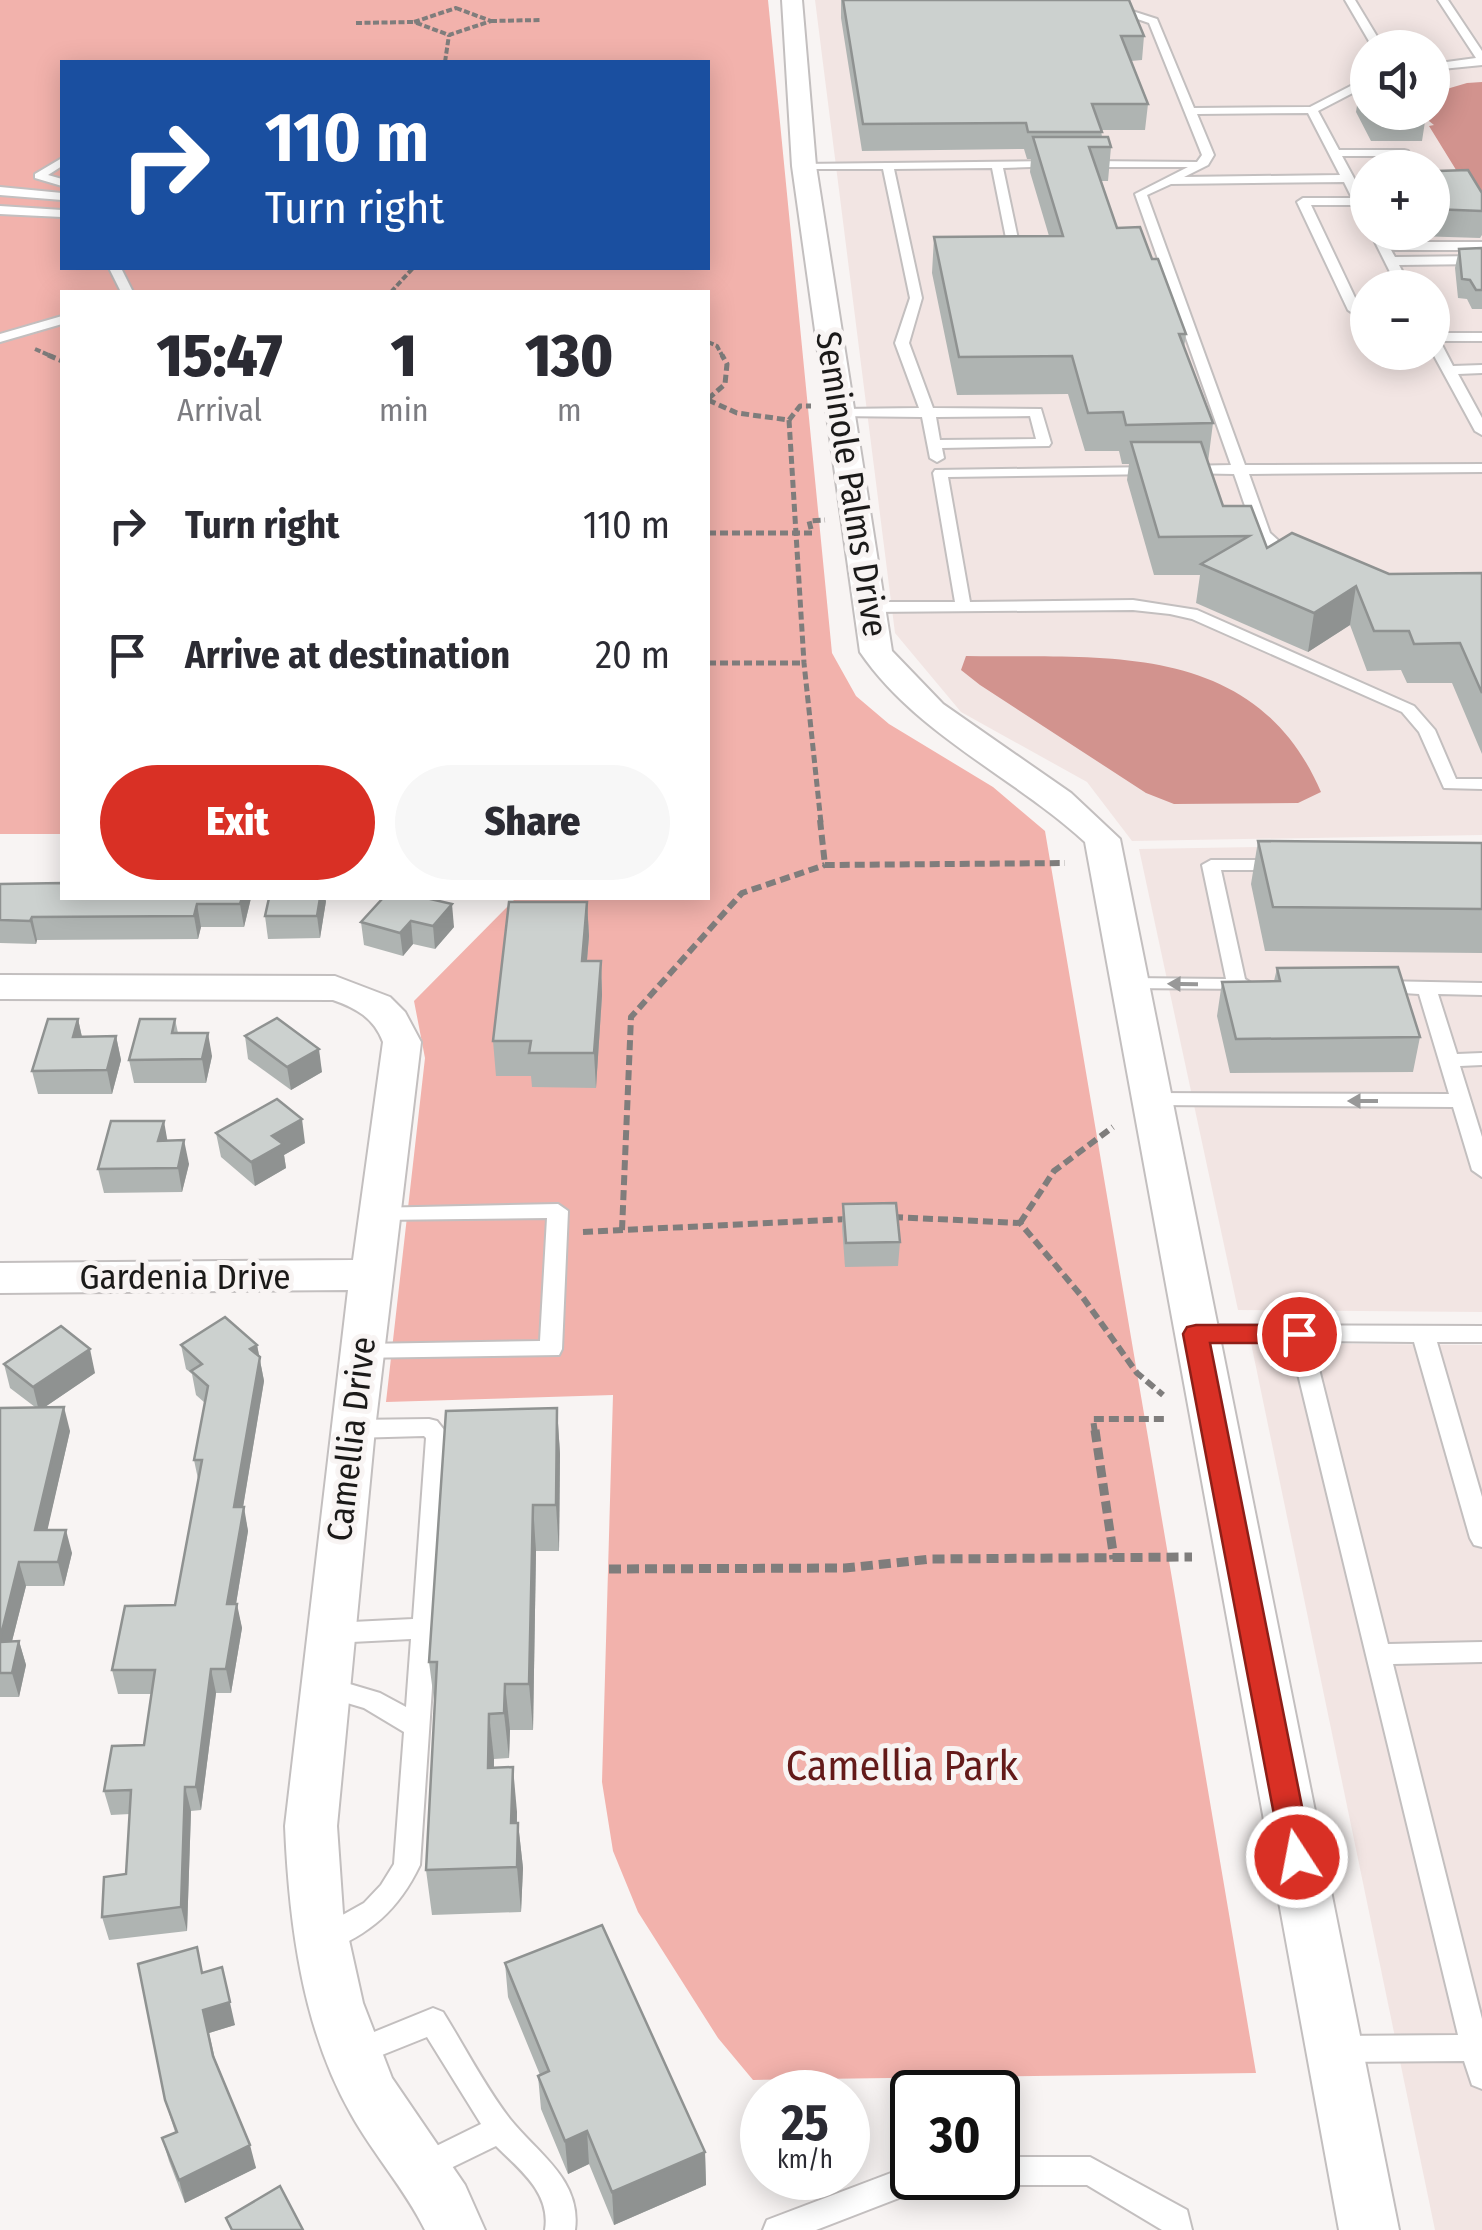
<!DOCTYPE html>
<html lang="en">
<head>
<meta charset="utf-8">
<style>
  :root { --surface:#fff; --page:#f7f7f7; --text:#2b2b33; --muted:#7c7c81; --accent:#d93025 }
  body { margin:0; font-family:"Fira Sans Condensed",sans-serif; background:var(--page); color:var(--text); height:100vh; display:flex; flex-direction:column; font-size:38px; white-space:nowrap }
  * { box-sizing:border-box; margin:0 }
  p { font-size:32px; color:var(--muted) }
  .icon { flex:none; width:55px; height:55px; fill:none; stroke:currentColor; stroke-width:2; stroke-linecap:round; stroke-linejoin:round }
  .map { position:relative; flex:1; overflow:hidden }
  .side { position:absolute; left:60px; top:290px; width:650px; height:610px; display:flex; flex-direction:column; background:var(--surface); border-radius:0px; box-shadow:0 5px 25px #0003 }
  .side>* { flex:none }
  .top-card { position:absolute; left:60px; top:60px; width:650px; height:210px; border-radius:0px; box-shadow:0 5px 25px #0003; background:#1a4fa0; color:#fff; overflow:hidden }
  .controls { position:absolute; left:1350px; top:30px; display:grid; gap:20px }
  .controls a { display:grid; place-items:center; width:100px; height:100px; border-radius:50%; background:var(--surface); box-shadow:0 5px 25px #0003; font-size:50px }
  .speed { position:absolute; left:740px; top:2070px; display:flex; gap:20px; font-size:50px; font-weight:700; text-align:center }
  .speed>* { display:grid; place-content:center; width:130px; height:130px; border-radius:50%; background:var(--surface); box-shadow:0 5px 25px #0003; line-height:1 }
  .speed small { font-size:25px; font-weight:400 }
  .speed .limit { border:5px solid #111; border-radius:15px; background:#fff; color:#111 }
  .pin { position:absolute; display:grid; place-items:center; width:85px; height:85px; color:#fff; margin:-42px; border:5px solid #fff; border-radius:50%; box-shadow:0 2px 10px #0007 }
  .me { position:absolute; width:110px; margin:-55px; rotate:349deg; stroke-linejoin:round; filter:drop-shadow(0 0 8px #0008) }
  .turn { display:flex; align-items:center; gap:35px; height:210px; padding:0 40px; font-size:45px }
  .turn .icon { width:130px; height:130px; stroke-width:2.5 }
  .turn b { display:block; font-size:70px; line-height:85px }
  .eta { display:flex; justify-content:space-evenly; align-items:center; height:170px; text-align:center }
  .eta b { font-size:60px; font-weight:800; line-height:70px }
  .button { display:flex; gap:20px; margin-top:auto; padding:20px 40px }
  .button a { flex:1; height:115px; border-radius:60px; background:var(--accent); color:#fff; font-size:40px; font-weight:800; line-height:115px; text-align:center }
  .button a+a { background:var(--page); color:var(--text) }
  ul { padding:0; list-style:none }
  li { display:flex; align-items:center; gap:30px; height:130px; padding:0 40px }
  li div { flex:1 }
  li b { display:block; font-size:38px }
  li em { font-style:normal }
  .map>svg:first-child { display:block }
  .built { fill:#f2e5e3; fill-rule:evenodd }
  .green { fill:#f2b2ac; fill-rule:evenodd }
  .water { fill:#d2938e }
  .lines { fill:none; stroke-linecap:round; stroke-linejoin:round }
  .service-casing { stroke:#c3bfbf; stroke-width:4 }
  .minor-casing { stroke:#c3bfbf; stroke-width:4 }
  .path-far3 { stroke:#7f7d7c; stroke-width:4; stroke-dasharray:6 2.5; stroke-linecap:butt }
  .path-far2 { stroke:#7f7d7c; stroke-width:5; stroke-dasharray:8 4; stroke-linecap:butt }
  .path-far1 { stroke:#7f7d7c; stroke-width:6; stroke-dasharray:10 5; stroke-linecap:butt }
  .path { stroke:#7f7d7c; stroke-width:9; stroke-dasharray:12 6; stroke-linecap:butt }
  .service { fill:#fff; fill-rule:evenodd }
  .minor { fill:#fff; fill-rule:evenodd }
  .wall { fill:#afb4b2 }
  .shaded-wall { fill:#8f9291 }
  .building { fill:#ccd1cf; stroke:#8f9291; stroke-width:2.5 }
  .oneway { fill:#989898 }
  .route { fill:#d93025; stroke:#8d1f18; stroke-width:2.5 }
  .labels { text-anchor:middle; stroke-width:10; stroke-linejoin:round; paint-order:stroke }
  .street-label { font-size:35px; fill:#1b1a19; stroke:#f8f4f3 }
  .near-park-label { font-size:42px; fill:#641a19; stroke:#f8f4f3 }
</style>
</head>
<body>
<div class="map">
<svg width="1482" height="2230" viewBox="0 0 1482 2230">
  <rect width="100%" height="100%" fill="#f8f4f3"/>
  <g class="built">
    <path d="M815,0H1482V835L1132,841L1087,782L961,712L895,633ZM1368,48H1432V112H1368ZM1368,168H1432V232H1368ZM1368,288H1432V352H1368Z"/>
    <path d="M1482,843V1312L1238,1310L1139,849Z"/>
    <path d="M1251,1343L1482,1345V2230H1435Z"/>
  </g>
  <path class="green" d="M0,0H768L832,653L856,696L889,724L993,787L1045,831L1256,2073L753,2080L718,2038L638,1912L613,1851L602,1782L613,1395L386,1402L425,1058L414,1001L516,898H708V292H62V834H0ZM62,62H708V268H62Z"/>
  <g class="water">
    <path d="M1482,82V212L1429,126L1434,125L1419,113L1432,112L1433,93L1467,83Z"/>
    <path d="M966,656C1104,658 1255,639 1321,792L1298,803L1174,804L1146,793L980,685L961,670Z"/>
  </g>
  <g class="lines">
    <defs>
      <g id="service">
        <path d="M1083,0H1098L1157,19L1194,108L1310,107L1368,77V85L1318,111L1339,150H1404L1408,151L1418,168H1406L1400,156H1342L1368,204V219L1356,205H1311L1359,306H1368V314H1354L1348,310L1297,202L1303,198H1352L1344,182L1171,184L1147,195L1245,465L1482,464V472L1249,474L1270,533L1300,560L1292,565C1254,549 1247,509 1234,474L1179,473V467L1184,466L1231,465L1135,194L1188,167H1086L1080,164L1086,161L1197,162L1202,155L1149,23ZM1308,113L1340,175L1184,177L1208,165L1214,155L1197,114Z"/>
        <path d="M1345,0H1355L1384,48H1373Z"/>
        <path d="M1438,0H1448L1482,51V65L1432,70V64L1476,58Z"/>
        <path d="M62,158V166L48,175L62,179V186L35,178V174Z"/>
        <path d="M1057,161L1061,162V166L1003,168L1022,258L1016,262L1010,258L992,168L894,169L922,298L909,343L933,408L1041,409L1051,443L1049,446L942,448L944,458L937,462L930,458L922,417L836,416L834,413L841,409L919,408L895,343L910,298L883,169H804L798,166L800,164ZM1030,416L1036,439L940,440L936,417Z"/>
        <path d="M0,187L62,193V200L0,195Z"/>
        <path d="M0,206L62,210V217L0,214Z"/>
        <path d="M1370,232H1382L1387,242H1482V250H1391L1395,257L1482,256V264L1399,265L1411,288H1398Z"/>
        <path d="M109,268H121L133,292H121Z"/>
        <path d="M62,316V324L0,342V334Z"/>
        <path d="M1432,333H1482V341H1440L1453,366L1482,365V373L1458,374L1482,418V435L1475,431L1432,352Z"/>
        <path d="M1155,467L1160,468V474L948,477L970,602L1133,600L1197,610L1414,706L1435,730L1456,779H1482V789L1444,788L1419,732L1402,712L1192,619L1170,614L1133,610L869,612L861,607L869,602H955L933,473L935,470Z"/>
        <path d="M1211,860H1281L1290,865L1281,870H1221L1245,979L1254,985L1252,989L1122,988L1120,984L1129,978L1226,979L1202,865Z"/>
        <path d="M1379,981L1482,983V995L1438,994L1457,1054L1482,1053V1065L1460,1066L1482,1137V1177L1472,1170L1453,1107L1151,1105L1141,1099L1151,1093L1449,1094L1419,994L1372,991L1370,987Z"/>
        <path d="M558,1204L568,1211L562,1349L559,1355L353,1358L350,1352L353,1346L361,1344L540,1341L547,1218L378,1220L368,1213L371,1208Z"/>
        <path d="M1196,1325L1482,1326V1342H1437L1482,1497V1547L1474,1545L1470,1538L1414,1342L1312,1341L1388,1644L1482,1642V1662L1393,1664L1482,2019V2089L1472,2085L1464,2061L1336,2062L1326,2058L1322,2049L1326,2040L1336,2036L1458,2035L1290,1341H1196L1188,1339L1185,1333L1188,1327Z"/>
        <path d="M429,1419L437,1421L449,1436L420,1865C399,1909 370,1935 324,1952L314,1949L310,1940L314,1931L364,1903L381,1885L394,1864L404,1732L364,1708L317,1694L313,1687L317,1680L326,1677L380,1693L406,1707L411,1639L332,1643L323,1640L320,1633L323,1626L332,1623L413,1619L426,1438L424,1436L352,1438L344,1435L341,1429L344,1423L352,1420Z"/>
        <path d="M433,2008L443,2012C465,2047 485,2087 510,2119C537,2153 582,2180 575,2230H545C551,2193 520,2170 496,2146L422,2182L412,2178L407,2168L412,2158L481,2124L427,2037L357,2065L347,2061L343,2052L347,2043Z"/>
        <path d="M998,2157H1090L1187,2210L1192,2230H1162L1087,2185H998L986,2178H998Z"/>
        <path d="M912,2165V2178H929L925,2188L816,2230H763L767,2220Z"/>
      </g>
      <g id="minor">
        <path d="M782,0H802L816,166L892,651L943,704L1071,793L1120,839L1399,2230H1339L1085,842C1013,776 917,735 860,652L792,166Z"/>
        <path d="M0,975L335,976L390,997L405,1012L421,1042L375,1429L337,1826L343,1913L363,2003L392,2078L465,2185L485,2230H425C405,2189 373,2154 351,2114C302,2028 289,1922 285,1826L348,1290L0,1293V1263L353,1260L383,1042C374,1018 356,1008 333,1000L0,999Z"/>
      </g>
    </defs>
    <use href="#service" class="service-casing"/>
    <use href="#minor" class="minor-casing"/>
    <g class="path-far3">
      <path d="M456,8L491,21L449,35L414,22Z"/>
      <path d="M491,21L541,20"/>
      <path d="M356,23L414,22"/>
      <path d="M445,62L449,35"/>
      <path d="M391,292L413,268"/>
      <path d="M708,342L717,346L723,357"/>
      <path d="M35,349L53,357"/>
    </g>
    <g class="path-far2">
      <path d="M48,355L62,361"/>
      <path d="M708,399L725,384L727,364L722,355"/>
      <path d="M708,400L737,413L789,420L800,406H811"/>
      <path d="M789,420L804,663L821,823"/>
      <path d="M708,533H812L809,521L825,520"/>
      <path d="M708,663H804"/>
    </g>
    <g class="path-far1">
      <path d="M820,820L825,865L1065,863"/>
      <path d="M893,1217L1020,1223L1084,1299L1137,1373L1163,1395"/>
      <path d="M1020,1223L1054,1171L1113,1127"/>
      <path d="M622,1230L631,1017L742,893L825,865"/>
      <path d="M583,1232L850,1219"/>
      <path d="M1095,1433L1093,1419H1168"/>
    </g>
    <g class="path">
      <path d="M1095,1430L1114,1559"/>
      <path d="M609,1569L845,1568L932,1559L1192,1557"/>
    </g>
    <use href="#service" class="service"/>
    <use href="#minor" class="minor"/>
  </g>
  <g class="wall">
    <path d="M841,0H1129L1144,36L1142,60L1131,61L1148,104L1145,130H1101L1102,137L1111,147L1108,181H1101L1117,228L1152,259L1186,334L1184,348L1213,423L1208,462L1223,506L1267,548L1389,574L1482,573V754L1452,683H1407L1401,670L1367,671L1350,625L1308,652L1196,603L1200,575H1154L1127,480L1129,464H1122L1119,451H1085L1068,394L957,395L932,273L934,237L1049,236L1030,172L1031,159H1027L1024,149L862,151L841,18Z"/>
    <path d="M1360,86H1368V112H1425L1426,115L1422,141H1371L1356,112Z"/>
    <path d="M1438,171L1482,193V235L1480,238L1416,236L1414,232H1432V177H1437Z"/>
    <path d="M1482,248V309H1472L1467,299L1458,298L1455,268L1459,249Z"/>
    <path d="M1258,841L1482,843V953L1265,951L1251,884Z"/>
    <path d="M0,884L62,898H251L244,927H201L198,939L37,940L36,944L0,943Z"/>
    <path d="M383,898L454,927L435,949L413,944L403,956L364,945L361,922Z"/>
    <path d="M326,901L320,938L268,939L265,916Z"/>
    <path d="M587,902L589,936L587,961H601L602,995L596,1088L532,1087L531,1076H496L493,1041Z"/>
    <path d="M1277,968L1420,1037L1413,1072L1230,1073L1217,1016L1222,982L1274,981Z"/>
    <path d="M78,1019L82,1037L116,1036L121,1060L112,1094H38L32,1071Z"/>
    <path d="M175,1019L178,1033L212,1056L206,1083H134L129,1060Z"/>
    <path d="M245,1036L322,1072L291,1090L248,1059Z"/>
    <path d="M216,1133L305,1143L284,1155L286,1168L255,1186L221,1157Z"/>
    <path d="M168,1141L189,1164L182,1192L104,1193L98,1169Z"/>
    <path d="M843,1204L900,1242L898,1266L845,1267L842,1227Z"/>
    <path d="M181,1345H257L264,1381L243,1507L248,1531L236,1604L242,1628L231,1693H216L201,1810L191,1811L187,1931L109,1940L102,1917L126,1874L130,1814L111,1815L104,1791L144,1745L152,1694H118L112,1670L175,1605L198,1479L194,1460L205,1403L196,1395L192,1374L186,1369Z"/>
    <path d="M4,1364L95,1373L45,1407L70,1431L47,1530L72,1553L64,1586H26L12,1641H19L26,1665L19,1697H0V1408L35,1407L10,1388Z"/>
    <path d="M557,1408L560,1454L559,1551H536L533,1730H510L509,1758L494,1759V1768L517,1812V1823H518L523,1868L521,1912L432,1915L426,1870L435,1708L429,1662Z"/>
    <path d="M505,1963L705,2152L706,2185L614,2225L589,2164L568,2174L541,2109L538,2076L540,2075L508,1997Z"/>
    <path d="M203,1972L235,2025L209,2033L215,2059L256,2168L185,2203L169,2161L162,2138L175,2132L165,2100Z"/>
  </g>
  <g class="shaded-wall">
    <path d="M1356,586L1350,625L1308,652L1314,613Z"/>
    <path d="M242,898H251L244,927L240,904Z"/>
    <path d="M320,898H325L326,901L320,938L317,916Z"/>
    <path d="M587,902L589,936L584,995L582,961Z"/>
    <path d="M197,904L201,927L198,939L194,916Z"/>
    <path d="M452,904L454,927L435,949L433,926Z"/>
    <path d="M32,917L37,940L36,944L30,921Z"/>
    <path d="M411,921L413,944L403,956L400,933Z"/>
    <path d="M601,961L602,995L596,1088L594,1053Z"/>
    <path d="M78,1019L83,1042L73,1037Z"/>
    <path d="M208,1033L212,1056L206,1083L202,1059Z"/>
    <path d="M116,1036L121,1060L112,1094L107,1070Z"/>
    <path d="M319,1049L322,1072L291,1090L287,1067Z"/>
    <path d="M302,1119L305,1143L284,1155L286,1168L255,1186L251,1162L272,1136Z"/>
    <path d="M164,1121L168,1144L158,1141Z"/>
    <path d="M184,1140L189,1164L182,1192L178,1168Z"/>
    <path d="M257,1345L264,1381L239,1531L234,1507L250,1349Z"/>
    <path d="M90,1349L95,1373L39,1411L33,1387Z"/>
    <path d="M64,1407L70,1431L42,1554L35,1530Z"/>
    <path d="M557,1408L560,1454L559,1551L556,1505Z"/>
    <path d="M533,1505L536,1551L533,1730L529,1684Z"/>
    <path d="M244,1507L248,1531L232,1628L227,1604Z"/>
    <path d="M66,1530L72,1553L64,1586L58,1562Z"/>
    <path d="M19,1562L26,1586L6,1665L0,1644V1639Z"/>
    <path d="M237,1604L242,1628L231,1693L226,1669Z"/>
    <path d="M19,1641L26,1665L19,1697L12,1673Z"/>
    <path d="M211,1669L216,1693L201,1810L196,1787Z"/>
    <path d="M505,1684L510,1730L509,1758L504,1713Z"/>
    <path d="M489,1714L494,1759L493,1813L488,1768Z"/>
    <path d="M513,1767L517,1812L516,1868L511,1823Z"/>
    <path d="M185,1787L191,1811L187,1931L181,1907Z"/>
    <path d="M518,1823L523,1868L521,1912L517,1867Z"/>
    <path d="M222,1967L235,2025L209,2033L203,2010Z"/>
    <path d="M587,2131L589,2164L568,2174L565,2141Z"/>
    <path d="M250,2145L256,2168L185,2203L179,2180Z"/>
    <path d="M705,2152L706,2185L614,2225L612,2192Z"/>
  </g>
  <g class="building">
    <path d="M843,0H1129L1144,36H1121L1148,104H1092L1102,132H1028L1026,123L863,124Z"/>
    <path d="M1360,86H1368V100Z"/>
    <path d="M1374,112H1425L1426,115H1376Z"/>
    <path d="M1033,137H1108L1111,147H1089L1117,228L1140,227L1152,259H1158L1186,334H1179L1213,423L1126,425L1123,412L1088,413L1072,356L959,357L934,237L1063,236Z"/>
    <path d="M1468,170L1482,193V211L1432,209V177H1442L1438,171Z"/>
    <path d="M1482,248V290H1476L1470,280L1462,279L1459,249Z"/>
    <path d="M1131,442H1201L1223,506H1251L1267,548L1292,533L1389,574L1482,573V693L1460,643L1414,644L1409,631H1374L1356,586L1314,613L1201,564L1249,536L1159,537Z"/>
    <path d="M1258,841L1482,843V909L1273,907Z"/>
    <path d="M62,883V898H242L240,904H197L194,916L32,917L30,921L0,920V884Z"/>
    <path d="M269,898H320L317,916H265Z"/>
    <path d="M383,898H426L452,904L433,926L411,921L400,933L361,922Z"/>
    <path d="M509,902H587L582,961H601L594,1053H529L531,1041H493Z"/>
    <path d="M1398,967L1420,1037L1236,1039L1222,982L1280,981L1277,968Z"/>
    <path d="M277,1018L319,1049L287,1067L245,1036Z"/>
    <path d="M48,1019H78L73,1037L116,1036L107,1070L32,1071Z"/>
    <path d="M140,1019H175L172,1033H208L202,1059L129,1060Z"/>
    <path d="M277,1099L302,1119L272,1136L283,1144L251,1162L216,1133Z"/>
    <path d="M111,1121H164L158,1141L184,1140L178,1168L98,1169Z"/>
    <path d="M896,1203L900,1242L846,1243L843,1204Z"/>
    <path d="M225,1317L257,1345L250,1349L260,1357L234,1507H244L227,1604H237L226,1669H211L196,1787H185L181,1907L102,1917L104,1877L126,1874L131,1790L104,1791L112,1746L144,1745L155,1670H112L125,1606L175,1605L202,1460H194L208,1386L191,1371L202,1364L181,1345Z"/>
    <path d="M61,1326L90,1349L33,1387L4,1364Z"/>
    <path d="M64,1407L35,1530H66L58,1562H19L0,1639V1408Z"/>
    <path d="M557,1408L556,1505H533L529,1684H505L504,1713L489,1714L488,1768L513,1767L511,1823H518L517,1867L426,1870L437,1662H429L446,1411Z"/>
    <path d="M19,1641L12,1673H0V1642Z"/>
    <path d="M602,1925L705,2152L612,2192L587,2131L565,2141L538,2076L549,2071L505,1963Z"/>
    <path d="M197,1947L202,1973L222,1967L230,2002L203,2010L213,2056L250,2145L179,2180L162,2138L177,2132L165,2100L138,1964Z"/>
    <path d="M280,2186L303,2230H232L226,2218Z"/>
  </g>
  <defs><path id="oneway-solid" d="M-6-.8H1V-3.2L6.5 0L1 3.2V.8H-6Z" transform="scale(2.5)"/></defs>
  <g class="oneway">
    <use href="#oneway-solid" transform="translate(1183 984) rotate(-179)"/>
    <use href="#oneway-solid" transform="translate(1363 1101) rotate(-180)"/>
  </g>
  <path class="route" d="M1196,1325H1299L1308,1327L1312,1334L1308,1340L1299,1343H1210L1312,1857L1307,1866L1297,1870L1286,1866L1282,1857L1183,1334L1187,1327Z"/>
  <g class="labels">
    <g class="street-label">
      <text transform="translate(852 484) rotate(81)" y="12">Seminole Palms Drive</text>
      <text x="185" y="1289">Gardenia Drive</text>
      <text transform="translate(351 1439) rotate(-83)" y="12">Camellia Drive</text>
    </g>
    <g class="near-park-label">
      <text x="902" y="1780">Camellia Park</text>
    </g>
  </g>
</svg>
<div class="controls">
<a><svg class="icon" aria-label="sound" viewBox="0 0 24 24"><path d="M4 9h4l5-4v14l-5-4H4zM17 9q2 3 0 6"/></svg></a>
<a>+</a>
<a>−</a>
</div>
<div class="speed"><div>25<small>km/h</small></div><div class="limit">30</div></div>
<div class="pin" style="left:1299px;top:1334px;background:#d93025"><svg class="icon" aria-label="arrive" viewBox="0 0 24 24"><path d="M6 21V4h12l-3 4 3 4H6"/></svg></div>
<svg class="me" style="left:1297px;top:1857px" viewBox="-20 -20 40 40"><circle r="17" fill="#d93025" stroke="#fff" stroke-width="3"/><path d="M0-11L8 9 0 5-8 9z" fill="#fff"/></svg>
<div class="top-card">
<div class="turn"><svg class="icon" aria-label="right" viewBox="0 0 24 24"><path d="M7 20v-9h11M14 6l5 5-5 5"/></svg><div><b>110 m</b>Turn right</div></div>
</div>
<section class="side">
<div class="eta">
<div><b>15:47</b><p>Arrival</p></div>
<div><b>1</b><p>min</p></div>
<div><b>130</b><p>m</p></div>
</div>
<ul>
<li><svg class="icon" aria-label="right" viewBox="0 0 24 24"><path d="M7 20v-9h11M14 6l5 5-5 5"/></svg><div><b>Turn right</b></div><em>110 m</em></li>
<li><svg class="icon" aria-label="arrive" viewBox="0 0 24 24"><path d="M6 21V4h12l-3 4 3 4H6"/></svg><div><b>Arrive at destination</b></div><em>20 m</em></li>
</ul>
<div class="button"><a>Exit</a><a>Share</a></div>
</section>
</div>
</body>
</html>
